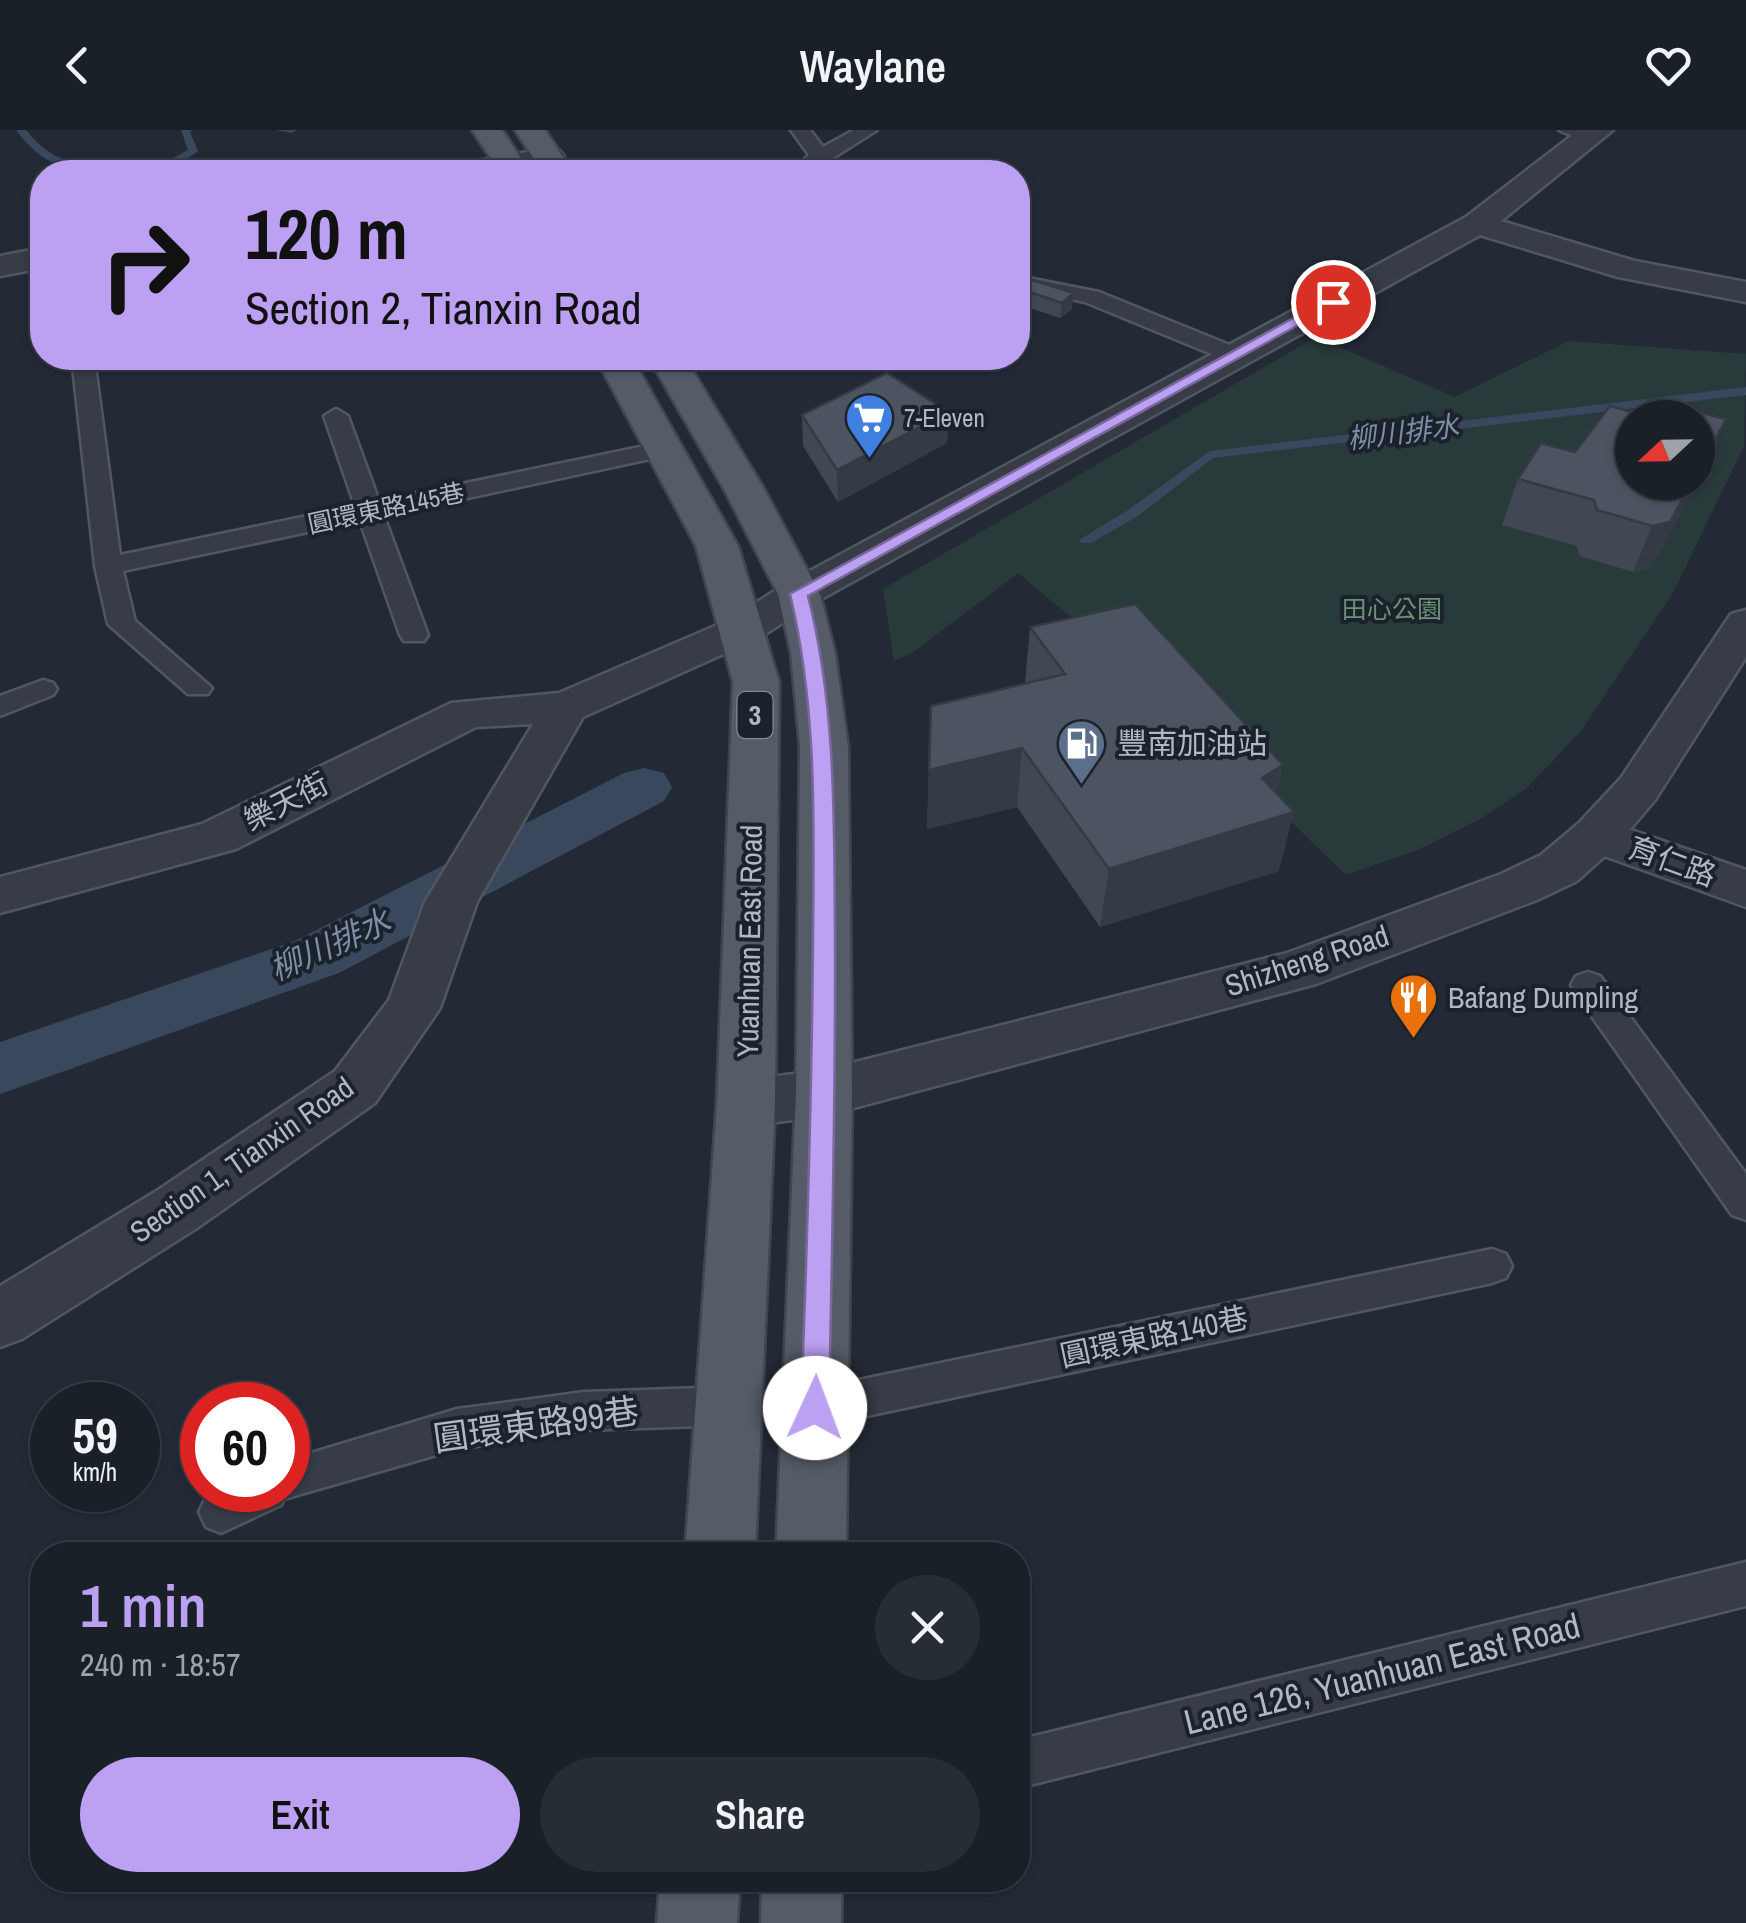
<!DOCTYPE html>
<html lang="en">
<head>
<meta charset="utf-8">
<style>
  :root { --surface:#1a2028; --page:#272d34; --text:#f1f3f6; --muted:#9fa3a8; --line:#383e45; --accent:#bca0f2 }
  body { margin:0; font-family:"Archivo Narrow","Noto Sans TC",sans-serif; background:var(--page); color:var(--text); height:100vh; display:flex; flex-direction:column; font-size:38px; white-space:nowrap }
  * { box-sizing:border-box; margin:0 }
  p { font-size:32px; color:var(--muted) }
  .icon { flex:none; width:55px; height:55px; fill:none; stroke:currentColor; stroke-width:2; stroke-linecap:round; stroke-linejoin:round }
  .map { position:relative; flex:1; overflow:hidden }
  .details { position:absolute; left:30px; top:1412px; width:1000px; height:350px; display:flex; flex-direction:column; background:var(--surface); border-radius:40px; box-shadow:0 2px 8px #0004,0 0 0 2px var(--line) }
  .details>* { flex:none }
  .hud { position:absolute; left:30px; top:30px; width:1000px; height:210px; border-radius:40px; box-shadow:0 2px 8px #0004,0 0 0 2px var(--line); background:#bca0f2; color:#111; overflow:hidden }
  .needle { width:65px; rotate:248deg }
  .fabs { position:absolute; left:1615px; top:270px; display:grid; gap:20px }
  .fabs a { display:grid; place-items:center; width:100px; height:100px; border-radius:50%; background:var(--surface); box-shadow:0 2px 8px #0004,0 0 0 2px var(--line); font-size:50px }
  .speed { position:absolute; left:30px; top:1252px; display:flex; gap:20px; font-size:50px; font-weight:700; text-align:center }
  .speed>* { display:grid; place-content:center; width:130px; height:130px; border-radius:50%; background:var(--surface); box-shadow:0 2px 8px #0004,0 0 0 2px var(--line); line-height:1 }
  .speed small { font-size:25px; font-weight:400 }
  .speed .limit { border:15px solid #d22; background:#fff; color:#111 }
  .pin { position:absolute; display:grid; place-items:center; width:85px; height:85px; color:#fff; margin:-42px; border:5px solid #fff; border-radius:50%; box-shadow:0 2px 10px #0007 }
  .me { position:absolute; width:110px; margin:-55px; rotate:2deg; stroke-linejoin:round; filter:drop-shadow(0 0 8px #0008) }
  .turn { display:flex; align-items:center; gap:35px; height:210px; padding:0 50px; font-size:45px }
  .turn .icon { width:130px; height:130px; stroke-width:2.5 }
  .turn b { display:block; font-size:70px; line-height:85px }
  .round { display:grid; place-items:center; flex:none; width:105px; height:105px; border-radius:52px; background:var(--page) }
  .headline { display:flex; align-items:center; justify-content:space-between; height:170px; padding:0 50px }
  h1 { font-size:60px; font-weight:600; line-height:75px; color:var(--accent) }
  .button { display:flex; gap:20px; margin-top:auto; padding:20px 50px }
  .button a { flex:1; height:115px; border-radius:60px; background:var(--accent); color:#111; font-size:40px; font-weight:600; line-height:115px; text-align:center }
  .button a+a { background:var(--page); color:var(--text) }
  header { display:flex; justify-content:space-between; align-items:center; height:130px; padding:0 50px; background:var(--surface); font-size:45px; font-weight:600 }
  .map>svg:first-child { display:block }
  .green { fill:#293a3b; fill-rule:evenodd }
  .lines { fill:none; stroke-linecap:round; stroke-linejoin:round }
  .stream { fill:#3a485d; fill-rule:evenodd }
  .canal { fill:#3a485d; fill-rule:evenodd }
  .service-casing { stroke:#515761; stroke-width:5 }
  .minor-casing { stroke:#515761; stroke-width:5 }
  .tertiary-casing { stroke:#515761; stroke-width:5 }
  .primary-casing { stroke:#404650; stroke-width:5 }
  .service { fill:#373c47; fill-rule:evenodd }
  .minor { fill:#373c47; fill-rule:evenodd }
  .tertiary { fill:#373c47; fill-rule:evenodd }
  .primary { fill:#555b67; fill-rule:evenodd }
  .wall { fill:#414853 }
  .shaded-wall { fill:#353b44 }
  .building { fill:#4c5461; stroke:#353b44; stroke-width:2.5 }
  .route { fill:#bca0f2; stroke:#7a689d; stroke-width:2.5 }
  .labels { text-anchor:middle; stroke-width:8; stroke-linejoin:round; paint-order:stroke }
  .far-poi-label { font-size:25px; fill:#b1b7c3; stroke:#1c222b; text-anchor:start }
  .far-street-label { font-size:25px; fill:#b1b7c3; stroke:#1c222b }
  .far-park-label { font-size:25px; fill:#6b9176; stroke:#1c222b }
  .far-water-label { font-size:28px; font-style:italic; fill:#7c8ea8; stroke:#1c222b }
  .shield { fill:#1c222b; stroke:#848a95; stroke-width:2.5 }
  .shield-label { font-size:28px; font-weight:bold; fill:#b1b7c3 }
  .poi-label { font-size:30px; fill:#b1b7c3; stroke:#1c222b; text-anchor:start }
  .street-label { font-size:30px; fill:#b1b7c3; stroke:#1c222b }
  .water-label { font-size:32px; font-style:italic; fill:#7c8ea8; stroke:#1c222b }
  .near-street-label { font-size:35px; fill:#b1b7c3; stroke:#1c222b }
</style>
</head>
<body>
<header><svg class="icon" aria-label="back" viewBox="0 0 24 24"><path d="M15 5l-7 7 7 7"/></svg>Waylane<svg class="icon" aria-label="heart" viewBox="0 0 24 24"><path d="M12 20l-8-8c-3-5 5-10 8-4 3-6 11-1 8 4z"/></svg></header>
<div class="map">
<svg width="1746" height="1793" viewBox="0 0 1746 1793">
  <rect width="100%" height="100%" fill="#232a36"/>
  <path class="green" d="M1316,207L1455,267L1569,211L1746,224L1744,316L1674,461L1580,602L1527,658L1480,689L1418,720L1346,745L1126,533L1018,443L912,523L894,531L883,459ZM1632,288H1698V352H1632Z"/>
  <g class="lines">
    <g class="stream">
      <path d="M16,0H26C34,10 44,20 56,26C92,44 154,42 188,20L181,0H193L190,2L198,21C163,50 92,49 52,32C37,25 26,13 16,0Z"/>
      <path d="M275,0H297L292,3Z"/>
      <path d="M1746,257V265L1213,328L1138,386L1091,413H1081L1079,410L1128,380L1210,321Z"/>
    </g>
    <path class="canal" d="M644,638L664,643L672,657L664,671L339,843L0,964V912L295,811L624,643Z"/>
    <defs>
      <g id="service">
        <path d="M791,0H810L823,17L854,0H877L811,42H790L809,25Z"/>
        <path d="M1559,0H1586L1597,7L1588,13Z"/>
        <path d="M1018,146L1099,162L1242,220L1245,225L1242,230H1226L1085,172L1018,158Z"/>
        <path d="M72,228H94L120,425L355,376L324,286L336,279L348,286L379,371L664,312L676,319L664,326L384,386L428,505L424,511H404L400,505L360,391L123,441L135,491L212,558L208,564H188L108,494L95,436Z"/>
        <path d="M43,550L53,553L57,559L53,565L0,586V566Z"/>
        <path d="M1588,842L1600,846L1746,1044V1090L1732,1085L1576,864L1571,855L1576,846Z"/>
        <path d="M1492,1119L1506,1124L1512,1136L1506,1148L1492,1153L815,1297L800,1292L794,1278L800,1264L815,1259Z"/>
        <path d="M730,1257L745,1262L751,1276L745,1290L730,1295L584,1300L457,1319L284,1369L281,1375L221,1403L206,1397L199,1382L206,1367L220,1360H288V1330L457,1279L584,1262Z"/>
        <path d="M1746,1432V1476L1018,1658V1610Z"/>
      </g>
      <g id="minor">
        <path d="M549,18L560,21L564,27L560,33L514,42H452L456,35L467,33Z"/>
        <path d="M42,118V138L0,146V126Z"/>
        <path d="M799,451L814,455L820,464L814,473L759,508L583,587L477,772L440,878L375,973L197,1098L22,1209L0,1217V1156L155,1062L335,941L389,870L425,772L533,594L476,597L236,719L0,783V747L202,694L451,573L559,563L729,490L784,455Z"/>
        <path d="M1597,688L1746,740V777L1579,717L1572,705L1579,693Z"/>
      </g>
      <g id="tertiary">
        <path d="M1579,0H1613L1501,91L1635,131L1746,152V172L1618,147L1480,105L814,473L799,477L784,473L778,464L784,455L1466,87Z"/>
        <path d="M1746,480V527L1655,670L1615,717L1577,751L1537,770L1316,854L824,986L746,996L726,989L717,973L726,957L746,950L824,940L1287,823L1501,744L1541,725L1579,693L1621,648L1731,484Z"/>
      </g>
      <g id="primary">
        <path d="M472,0H502L530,42H500Z"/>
        <path d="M515,0H545L573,42H543Z"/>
        <path d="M596,228H632L738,416L779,552L775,973L755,1425H685L717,973L733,552L696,416Z"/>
        <path d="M649,228H685L764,359L820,464L835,523L848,617L852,963L846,1425H776L796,963L800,617L791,523L778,464L724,359Z"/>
        <path d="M660,1750H740L737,1793H657Z"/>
        <path d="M762,1750H842L841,1793H761Z"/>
      </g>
    </defs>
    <use href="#service" class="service-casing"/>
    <use href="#minor" class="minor-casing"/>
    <use href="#tertiary" class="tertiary-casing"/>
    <use href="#primary" class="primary-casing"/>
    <use href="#service" class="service"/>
    <use href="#minor" class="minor"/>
    <use href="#tertiary" class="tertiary"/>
    <use href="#primary" class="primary"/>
  </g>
  <g class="wall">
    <path d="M1018,146L1072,179L1060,188L1018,174Z"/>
    <path d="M1649,270L1726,289L1698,352V288H1632V352H1697L1651,438L1633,442L1580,426L1577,416L1502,395L1518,349L1541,313L1575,322L1610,276L1639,284Z"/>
    <path d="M948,282L947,313L838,372L803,316L802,285Z"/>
    <path d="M1030,497L1283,635L1276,663L1279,741L1100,797L1017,677L927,699L931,576L1025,553Z"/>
  </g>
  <g class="shaded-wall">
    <path d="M1074,163L1072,179L1060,188L1062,173Z"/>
    <path d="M948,282L947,313L838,372L837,340Z"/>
    <path d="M1726,289L1707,334L1698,352V342Z"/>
    <path d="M1692,352H1697L1651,438L1633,442L1652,396Z"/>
    <path d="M1022,618L1017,677L927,699L929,640Z"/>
    <path d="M1283,635L1270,690L1294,682L1279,741L1100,797L1109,739Z"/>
  </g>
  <g class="building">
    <path d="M1018,146H1019L1074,163L1062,173L1018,158Z"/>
    <path d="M887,243L948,282L837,340L802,285Z"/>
    <path d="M1649,270L1726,289L1698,342V288H1632V352H1692L1670,392L1652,396L1597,380L1594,370L1518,349L1541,313L1575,322L1610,276L1639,284Z"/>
    <path d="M1135,474L1283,635L1262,648L1294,682L1109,739L1022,618L929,640L931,576L1065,544L1030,497Z"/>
  </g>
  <path class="route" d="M1328,169L1340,172L808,466C836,576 834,686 835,798C836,958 832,1118 829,1278L825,1286L815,1290L805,1286L801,1278C807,1120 812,963 813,805C814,689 817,577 790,464Z"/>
  <defs>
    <symbol id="supermarket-pin" viewBox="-11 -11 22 30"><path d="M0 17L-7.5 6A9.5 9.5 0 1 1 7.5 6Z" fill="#3f7fe0" stroke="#1c222b"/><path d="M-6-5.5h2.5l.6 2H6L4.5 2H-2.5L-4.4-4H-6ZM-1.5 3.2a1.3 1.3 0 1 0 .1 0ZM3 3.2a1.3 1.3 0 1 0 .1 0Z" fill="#fff"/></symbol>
    <symbol id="fuel-pin" viewBox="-11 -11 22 30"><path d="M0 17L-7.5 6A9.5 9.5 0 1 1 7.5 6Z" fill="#5c6f8a" stroke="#1c222b"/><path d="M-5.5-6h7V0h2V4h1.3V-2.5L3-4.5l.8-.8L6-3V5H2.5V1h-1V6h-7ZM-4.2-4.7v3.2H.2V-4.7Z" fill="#fff"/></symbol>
    <symbol id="restaurant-pin" viewBox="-11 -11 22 30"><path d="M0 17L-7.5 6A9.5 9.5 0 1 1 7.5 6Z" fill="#e8710a" stroke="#1c222b"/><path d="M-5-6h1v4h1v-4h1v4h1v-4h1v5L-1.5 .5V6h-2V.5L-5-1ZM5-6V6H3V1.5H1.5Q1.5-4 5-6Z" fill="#fff"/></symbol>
  </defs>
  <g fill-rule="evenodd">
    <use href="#supermarket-pin" x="842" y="260" width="55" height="75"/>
    <use href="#fuel-pin" x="1054" y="586" width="55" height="75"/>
    <use href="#restaurant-pin" x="1386" y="840" width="55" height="75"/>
  </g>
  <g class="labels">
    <g class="far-poi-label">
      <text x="904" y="297">7-Eleven</text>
    </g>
    <g class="far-street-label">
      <text transform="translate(386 378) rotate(-12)" y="9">圓環東路145巷</text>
    </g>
    <g class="far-park-label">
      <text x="1392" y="488">田心公園</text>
    </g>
    <g class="far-water-label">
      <text transform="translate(1403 302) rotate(-7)" y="10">柳川排水</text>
    </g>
    <rect class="shield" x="737.5" y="562" width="35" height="46" rx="8"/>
    <g class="shield-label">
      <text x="755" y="595">3</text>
    </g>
    <g class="poi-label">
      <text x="1117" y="624">豐南加油站</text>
      <text x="1448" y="878">Bafang Dumpling</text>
    </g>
    <g class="street-label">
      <text transform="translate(286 672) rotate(-27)" y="10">樂天街</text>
      <text transform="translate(1672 732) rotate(20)" y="10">育仁路</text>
      <text transform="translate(750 811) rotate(-89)" y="10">Yuanhuan East Road</text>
      <text transform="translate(1307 831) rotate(-18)" y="10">Shizheng Road</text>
      <text transform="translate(242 1030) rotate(-35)" y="10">Section 1, Tianxin Road</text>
      <text transform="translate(1154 1207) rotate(-12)" y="10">圓環東路140巷</text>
    </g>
    <g class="water-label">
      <text transform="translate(330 815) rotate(-24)" y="11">柳川排水</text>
    </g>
    <g class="near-street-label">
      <text transform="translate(536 1295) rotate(-8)" y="12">圓環東路99巷</text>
      <text transform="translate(1382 1544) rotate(-14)" y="12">Lane 126, Yuanhuan East Road</text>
    </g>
  </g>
</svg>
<div class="fabs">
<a><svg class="needle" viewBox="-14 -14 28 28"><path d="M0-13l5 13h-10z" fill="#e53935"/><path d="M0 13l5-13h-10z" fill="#9fa3a8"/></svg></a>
</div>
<div class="speed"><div>59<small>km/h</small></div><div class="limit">60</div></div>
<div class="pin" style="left:1333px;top:172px;background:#d93025"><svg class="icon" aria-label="arrive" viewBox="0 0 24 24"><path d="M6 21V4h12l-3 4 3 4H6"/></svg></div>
<svg class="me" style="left:815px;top:1278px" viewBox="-20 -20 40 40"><circle r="19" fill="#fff"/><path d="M0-13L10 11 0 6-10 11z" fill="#bca0f2"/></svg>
<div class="hud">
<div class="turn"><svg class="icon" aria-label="right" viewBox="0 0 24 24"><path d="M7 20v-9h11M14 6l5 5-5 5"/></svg><div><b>120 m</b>Section 2, Tianxin Road</div></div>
</div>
<section class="details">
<div class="headline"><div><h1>1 min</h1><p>240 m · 18:57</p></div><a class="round"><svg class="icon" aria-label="close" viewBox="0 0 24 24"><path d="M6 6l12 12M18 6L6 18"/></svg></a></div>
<div class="button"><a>Exit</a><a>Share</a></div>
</section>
</div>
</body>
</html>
